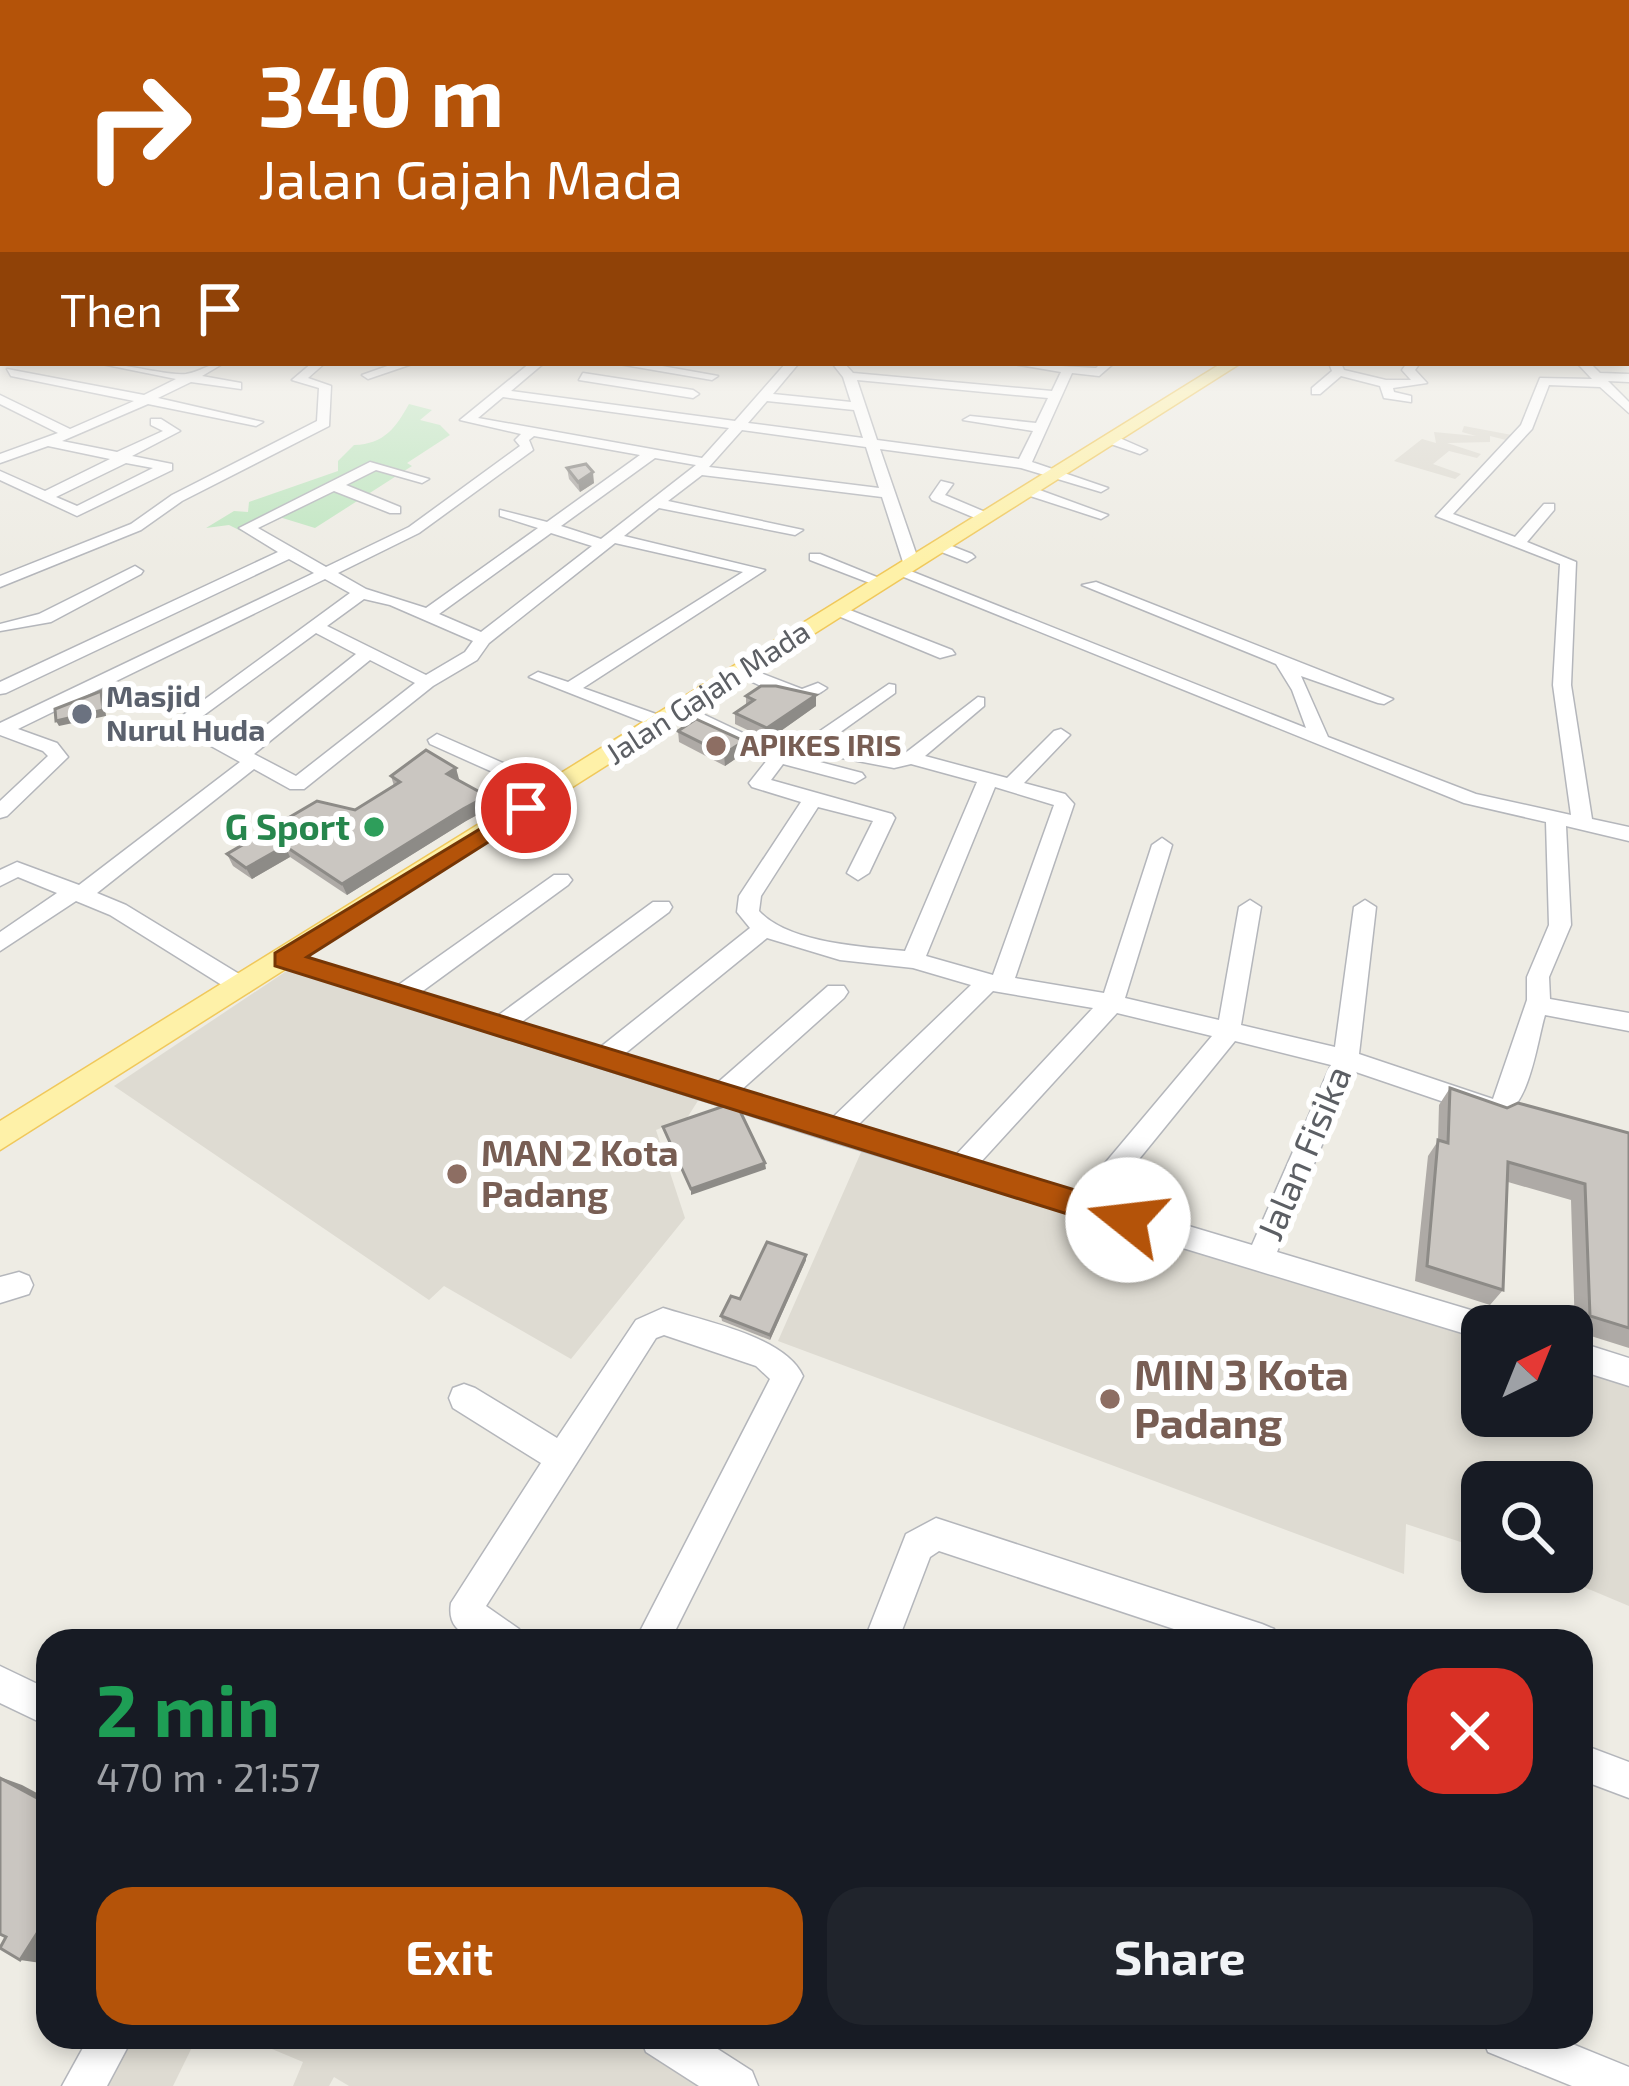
<!DOCTYPE html>
<html lang="en">
<head>
<meta charset="utf-8">
<style>
  :root { --surface:#171b24; --page:#20242c; --text:#f1f3f6; --muted:#9ea1a6; --accent:#b45309 }
  body { margin:0; font-family:"Exo 2",sans-serif; background:var(--page); color:var(--text); height:100vh; display:flex; flex-direction:column; font-size:45px; white-space:nowrap }
  * { box-sizing:border-box; margin:0 }
  p { font-size:39px; color:var(--muted) }
  .icon { flex:none; width:66px; height:66px; fill:none; stroke:currentColor; stroke-width:2; stroke-linecap:round; stroke-linejoin:round }
  .map { position:relative; flex:1; overflow:hidden }
  .panel { position:absolute; left:36px; top:1629px; width:1557px; height:420px; display:flex; flex-direction:column; background:var(--surface); border-radius:36px; box-shadow:0 6px 18px #0003 }
  .panel>* { flex:none }
  .top-card { position:absolute; left:0px; top:0px; width:1629px; height:366px; box-shadow:0 6px 18px #0003; background:#b45309; color:#fff; overflow:hidden }
  .needle { width:78px; rotate:43deg }
  .buttons { position:absolute; left:1461px; top:1305px; display:grid; gap:24px }
  .buttons a { display:grid; place-items:center; width:132px; height:132px; border-radius:24px; background:var(--surface); box-shadow:0 6px 18px #0003; font-size:60px }
  .pin { position:absolute; display:grid; place-items:center; width:102px; height:102px; color:#fff; margin:-51px; border:6px solid #fff; border-radius:50%; box-shadow:0 3px 12px #0007 }
  .me { position:absolute; width:132px; margin:-66px; rotate:286deg; stroke-linejoin:round; filter:drop-shadow(0 0 9px #0008) }
  .turn { display:flex; align-items:center; gap:42px; height:252px; padding:0 60px; font-size:54px }
  .turn .icon { width:156px; height:156px; stroke-width:2.5 }
  .turn b { display:block; font-size:84px; line-height:102px }
  .then { display:flex; align-items:center; height:114px; padding:0 60px; background:#0003; gap:24px; font-size:45px }
  .round { display:grid; place-items:center; flex:none; width:126px; height:126px; border-radius:36px; background:var(--page) }
  .headline { display:flex; align-items:center; justify-content:space-between; height:204px; padding:0 60px }
  h1 { font-size:72px; font-weight:700; line-height:90px; color:#1e9e55 }
  .primary-button { display:flex; gap:24px; margin-top:auto; padding:24px 60px }
  .primary-button a { flex:1; height:138px; border-radius:36px; background:var(--accent); color:#fff; font-size:48px; font-weight:700; line-height:138px; text-align:center }
  .primary-button a+a { background:var(--page); color:var(--text) }
  .map>svg:first-child { display:block }
  .education { fill:#dedbd2 }
  .green { fill:#c0e6c1 }
  .lines { fill:none; stroke-linecap:round; stroke-linejoin:round }
  .minor-casing { stroke:#b4b6bb; stroke-width:3 }
  .major-casing { stroke:#f0c85b; stroke-width:3 }
  .minor { fill:#fff; fill-rule:evenodd }
  .major { fill:#fef1a8; fill-rule:evenodd }
  .wall { fill:#aeaaa6 }
  .shaded-wall { fill:#8d8b87 }
  .building { fill:#cac6c1; stroke:#8d8b87; stroke-width:3 }
  .route { fill:#b45309; stroke:#753606; stroke-width:3 }
  .worship-dot { fill:#6b7280; stroke:#fff; stroke-width:4.5 }
  .education-dot { fill:#8d6e63; stroke:#fff; stroke-width:4.5 }
  .leisure-dot { fill:#2e9e5b; stroke:#fff; stroke-width:4.5 }
  .labels { text-anchor:middle; stroke-width:12; stroke-linejoin:round; paint-order:stroke }
  .far-street-label { font-size:30px; fill:#5c5f64; stroke:#fff }
  .far-worship-label { font-size:30px; font-weight:bold; fill:#5b616d; stroke:#fff; text-anchor:start }
  .far-education-label { font-size:30px; font-weight:bold; fill:#785e54; stroke:#fff; text-anchor:start }
  .leisure-label { font-size:36px; font-weight:bold; fill:#27864d; stroke:#fff; text-anchor:end }
  .education-label { font-size:36px; font-weight:bold; fill:#785e54; stroke:#fff; text-anchor:start }
  .street-label { font-size:36px; fill:#5c5f64; stroke:#fff }
  .near-education-label { font-size:42px; font-weight:bold; fill:#785e54; stroke:#fff; text-anchor:start }
</style>
</head>
<body>
<div class="map">
<svg width="1629" height="2086" viewBox="0 0 1629 2086">
  <rect width="100%" height="100%" fill="#eeece4"/>
  <g class="education">
    <path d="M1464,426L1512,435L1510,441L1490,436V442L1447,443L1481,454L1477,458L1449,451L1433,464L1461,474L1455,479L1394,461L1422,439L1436,443L1434,432L1476,436L1462,432Z"/>
    <path d="M288,970L701,1096L687,1118L656,1130L685,1218L571,1359L444,1286L429,1300L114,1086Z"/>
    <path d="M862,1150L1482,1335V1416H1572V1363L1629,1381V1606L1548,1572H1572V1482H1482V1549L1406,1524L1404,1574L778,1341Z"/>
    <path d="M122,2037H197L173,2086H93Z"/>
    <path d="M243,2037H639L717,2086H349L334,2077L329,2086H293L303,2062Z"/>
  </g>
  <path class="green" d="M409,404L432,410L420,420L440,425L450,435L407,463L412,466L315,528L276,516L243,532L229,525L206,528L234,511L248,512L249,502L338,471V461L354,445C385,444 396,427 409,404Z"/>
  <g class="lines">
    <defs>
      <g id="minor">
        <rect x="0" y="273" width="3" height="5"/>
        <rect x="0" y="303" width="3" height="7"/>
        <path d="M97,363C122,363 168,376 186,374C200,372 209,363 224,363L202,376L241,383V389L191,382L158,398L263,422L256,426L148,404L62,441L117,452L163,431L151,425V419H161L180,431L132,456L172,464V470L77,516L0,480V471L45,491L110,459L48,446L0,463V454L58,433L0,404V395L70,429L134,401L11,376L7,369L144,395L176,379ZM126,463L153,468L77,506L56,497Z"/>
        <path d="M312,363H325L308,378L331,386L329,426L182,501L141,530L0,587V576L131,524L172,495L317,421L319,388L292,380Z"/>
        <path d="M396,363H415L368,379L362,375Z"/>
        <path d="M530,363H544L511,391L735,421L786,363H799L773,394L851,402L843,377L832,363H844L853,373L1052,391L1061,372L1008,363L1096,368L1101,363H1114L1099,376L1072,373L1032,462L1108,488L1101,492L1021,468L880,449L919,562L911,567L903,562L882,497L702,475L668,501L803,530L795,535L659,508L624,536L765,570L583,688L670,719V727H656L529,677L538,672L568,682L743,572L615,543L489,643L477,660L433,686L304,789H290L254,769L97,893L126,905L249,980L253,986L249,992H233L110,915L76,901L0,951V932L57,893L18,877L0,886V870L17,862L79,885L240,762L182,730V716L350,593L325,579L18,729L57,743L68,757L7,816L0,818V801L48,756L43,751L0,735V723L314,573L289,559L6,693L0,694V682L278,552L239,528L370,462L429,479L422,483L376,470L346,485L400,507V513H390L334,491L258,528L326,567L409,527L520,446L515,440L521,434L460,420ZM857,380L1048,398L1036,423L970,416L963,420L1033,431L1019,459L877,440ZM503,397L729,428L702,458L478,418ZM767,401L854,410L863,438L748,423ZM742,430L866,447L879,488L709,467ZM534,436L640,455L547,522L500,510V516L538,528L426,608L366,589L338,573L419,533L533,450L529,440ZM655,458L696,465L601,539L561,526ZM551,533L592,546L481,632L439,614ZM364,599L390,605L473,641L465,652L426,675L327,626ZM316,633L356,654L240,746L199,724L200,718ZM370,660L415,683L296,776L254,754Z"/>
        <path d="M613,363H645L718,376L712,380Z"/>
        <path d="M1329,363H1341L1344,370L1386,380H1411L1402,370L1407,363H1420L1415,370L1427,383L1393,388L1394,392L1411,396V402L1384,398L1380,386L1341,376L1320,394H1312V388L1332,371Z"/>
        <path d="M1577,363H1590L1600,373L1629,374V382L1608,381L1629,402V413L1600,387L1549,385L1532,429L1453,514L1515,537L1544,504H1554V510L1527,542L1576,562L1571,685L1592,819L1629,827V841L1566,826L1571,925L1549,977L1550,999L1629,1013V1031L1545,1015C1536,1046 1530,1108 1497,1120L1353,1071L1277,1252L1494,1317L1498,1326H1482V1339L834,1142L276,965L273,959L284,951L397,986L554,875H568L572,880L568,885L420,993L496,1017L653,902H669L672,907L669,912L519,1024L598,1049L750,928L737,912L739,896L801,802L752,787L749,783L768,759L676,715V707H688L781,751L798,746L889,684L895,685V693L825,743L894,756L904,754L978,697L984,698V706L925,756L1007,778L1054,731L1061,729L1070,735L1024,783L1065,794L1074,804L1015,978L1104,993L1152,845L1162,838L1172,845L1125,998L1219,1020L1239,907L1250,900L1261,907L1241,1025L1335,1047L1354,907L1365,900L1376,907L1359,1054L1493,1099L1527,1000V977L1549,925L1546,822L1464,803L889,571L903,568L1306,728L1292,690L1276,664L1082,585L1096,582L1393,699L1384,704L1378,703L1301,676L1328,737L1476,794L1571,815L1553,685L1560,564L1436,516L1521,425L1540,378L1592,379ZM816,753L894,768L911,764L977,782L905,951C863,947 788,943 759,911L761,896L818,807L873,821L847,873L858,880L869,873L895,818L892,814L771,780L783,764L855,783L865,777L862,773L801,757ZM995,787L1054,805L993,975L926,956ZM767,938L840,960L913,968L971,985L830,1120L739,1092L844,998L848,992L844,986H828L715,1085L622,1056ZM993,991L1093,1008L954,1157L855,1128ZM1117,1013L1212,1036L1079,1194L979,1164ZM1235,1041L1331,1065L1252,1245L1105,1201Z"/>
        <path d="M583,373L693,390L699,394L693,398L579,380Z"/>
        <path d="M1105,436H1115L1147,450L1140,454L1105,442Z"/>
        <path d="M941,481L953,484L945,495L990,514V520H980L932,500L930,497Z"/>
        <path d="M1024,488H1034L1108,515L1101,519L1024,494Z"/>
        <path d="M939,541L972,554L975,557L967,562L934,549V543Z"/>
        <path d="M810,554H820L889,582L875,585L810,560Z"/>
        <path d="M135,566L143,571L141,574L51,622L0,631V624L39,614Z"/>
        <path d="M837,605L952,650L955,654L940,658L831,613V607Z"/>
        <path d="M745,667L802,689L818,683L827,688C799,711 769,688 739,676L736,672Z"/>
        <path d="M437,734L560,788L563,792L553,798L546,796L430,744L428,740Z"/>
        <path d="M19,1272L29,1276L33,1285L29,1294L0,1303V1277Z"/>
        <path d="M663,1308C703,1321 785,1336 803,1376L670,1641H635L770,1379L756,1366L664,1335L656,1338L486,1606L519,1629L524,1641C497,1641 444,1645 451,1603L541,1463L453,1408L449,1398L453,1388L464,1384L475,1388L557,1438L636,1320Z"/>
        <path d="M1572,1340L1629,1358V1386L1572,1368Z"/>
        <path d="M936,1518L1262,1624L1274,1629L1279,1641H1210L939,1551L930,1557L898,1641H864L906,1534Z"/>
        <path d="M0,1666L48,1689V1726L0,1703Z"/>
        <path d="M1581,1744L1629,1762V1798L1581,1780Z"/>
        <path d="M89,2037H133L107,2086H62Z"/>
        <path d="M640,2037H699L752,2071L758,2086H699L646,2052Z"/>
        <path d="M1482,2037H1555L1629,2067V2086H1572L1488,2052Z"/>
      </g>
      <path id="major" d="M1222,363H1241L0,1150V1121Z"/>
    </defs>
    <use href="#minor" class="minor-casing"/>
    <use href="#major" class="major-casing"/>
    <use href="#minor" class="minor"/>
    <use href="#major" class="major"/>
  </g>
  <g class="wall">
    <path d="M567,468L594,483L580,492L569,479Z"/>
    <path d="M746,696L816,706L768,740L735,724V713L746,705Z"/>
    <path d="M678,731L744,753L725,766L679,742Z"/>
    <path d="M456,768L458,780L487,796L490,808L466,821L347,895L290,857L252,879L233,866L227,854L355,810L394,786L391,776Z"/>
    <path d="M1450,1088L1507,1108L1629,1133V1348L1575,1331L1571,1200L1508,1182L1503,1290L1490,1305L1415,1281L1428,1156L1438,1141L1439,1105Z"/>
    <path d="M806,1260L770,1340L722,1321L721,1316L740,1299Z"/>
  </g>
  <g class="shaded-wall">
    <path d="M593,472L594,483L580,492L578,482Z"/>
    <path d="M101,691L104,697L106,716L59,726L56,721Z"/>
    <path d="M816,695V706L768,740L767,728Z"/>
    <path d="M744,741V753L725,766L724,754Z"/>
    <path d="M456,768L459,779L450,785L447,774Z"/>
    <path d="M487,796L490,808L466,821L347,895L342,884L463,809Z"/>
    <path d="M285,846L290,857L252,879L246,868Z"/>
    <path d="M765,1163L766,1169L691,1195V1189Z"/>
    <path d="M806,1255V1260L770,1340V1335Z"/>
    <path d="M0,1777L22,1785L48,1799V1804Z"/>
    <path d="M48,1916V1964L20,1960Z"/>
  </g>
  <g class="building">
    <path d="M586,464L593,472L578,482L567,468Z"/>
    <path d="M761,686H776L816,695L767,728L735,713L754,700L746,696Z"/>
    <path d="M101,691L103,710L56,721L55,709Z"/>
    <path d="M696,719L744,741L724,754L678,731Z"/>
    <path d="M426,750L456,768L447,774L487,796L463,809L342,884L285,846L246,868L227,854L317,801L355,810L400,782L391,776Z"/>
    <path d="M1450,1088L1507,1108L1518,1103L1629,1133V1328L1590,1316L1585,1184L1508,1162L1503,1290L1427,1266L1438,1140L1448,1143Z"/>
    <path d="M724,1106L740,1111L765,1163L691,1189L663,1127Z"/>
    <path d="M767,1242L806,1255L770,1335L721,1316L731,1296L740,1299Z"/>
    <path d="M0,1778L48,1804V1887L46,1890L48,1891V1916L20,1960L0,1948L6,1937L0,1934Z"/>
  </g>
  <linearGradient id="sky" x2="0" y2="1"><stop stop-color="#8dc1f1"/><stop offset="0.48" stop-color="#f7f6f3"/><stop offset="1" stop-color="#f7f6f3" stop-opacity="0"/></linearGradient>
  <rect width="1629" height="565" fill="url(#sky)"/>
  <path class="route" d="M526,801L534,803V813L307,957L1128,1206L1143,1220L1139,1229L1128,1233L275,966V953Z"/>
  <circle class="worship-dot" cx="82" cy="714" r="12"/>
  <g class="education-dot">
    <circle cx="716" cy="746" r="12"/>
    <circle cx="457" cy="1174" r="12"/>
    <circle cx="1110" cy="1399" r="12"/>
  </g>
  <circle class="leisure-dot" cx="374" cy="827" r="12"/>
  <g class="labels">
    <g class="far-street-label">
      <text transform="translate(708 693) rotate(-33)" y="10">Jalan Gajah Mada</text>
    </g>
    <g class="far-worship-label">
      <text x="106" y="707">Masjid<tspan x="106" dy="34">Nurul Huda</tspan></text>
    </g>
    <g class="far-education-label">
      <text x="740" y="756">APIKES IRIS</text>
    </g>
    <g class="leisure-label">
      <text x="350" y="840">G Sport</text>
    </g>
    <g class="education-label">
      <text x="481" y="1166">MAN 2 Kota<tspan x="481" dy="41">Padang</tspan></text>
    </g>
    <g class="street-label">
      <text transform="translate(1304 1153) rotate(-67)" y="13">Jalan Fisika</text>
    </g>
    <g class="near-education-label">
      <text x="1134" y="1390">MIN 3 Kota<tspan x="1134" dy="48">Padang</tspan></text>
    </g>
  </g>
</svg>
<div class="buttons">
<a><svg class="needle" viewBox="-14 -14 28 28"><path d="M0-13l5 13h-10z" fill="#e53935"/><path d="M0 13l5-13h-10z" fill="#9ea1a6"/></svg></a>
<a><svg class="icon" aria-label="search" viewBox="0 0 24 24"><circle cx="10" cy="10" r="6"/><path d="M15 15l6 6"/></svg></a>
</div>
<div class="pin" style="left:526px;top:808px;background:#d93025"><svg class="icon" aria-label="arrive" viewBox="0 0 24 24"><path d="M6 21V4h12l-3 4 3 4H6"/></svg></div>
<svg class="me" style="left:1128px;top:1220px" viewBox="-20 -20 40 40"><circle r="19" fill="#fff"/><path d="M0-13L10 11 0 6-10 11z" fill="#b45309"/></svg>
<div class="top-card">
<div class="turn"><svg class="icon" aria-label="right" viewBox="0 0 24 24"><path d="M7 20v-9h11M14 6l5 5-5 5"/></svg><div><b>340 m</b>Jalan Gajah Mada</div></div>
<div class="then">Then<svg class="icon" aria-label="arrive" viewBox="0 0 24 24"><path d="M6 21V4h12l-3 4 3 4H6"/></svg></div>
</div>
<section class="panel">
<div class="headline"><div><h1>2 min</h1><p>470 m · 21:57</p></div><a class="round" style="background:#d93025;color:#fff"><svg class="icon" aria-label="close" viewBox="0 0 24 24"><path d="M6 6l12 12M18 6L6 18"/></svg></a></div>
<div class="primary-button"><a>Exit</a><a>Share</a></div>
</section>
</div>
</body>
</html>
